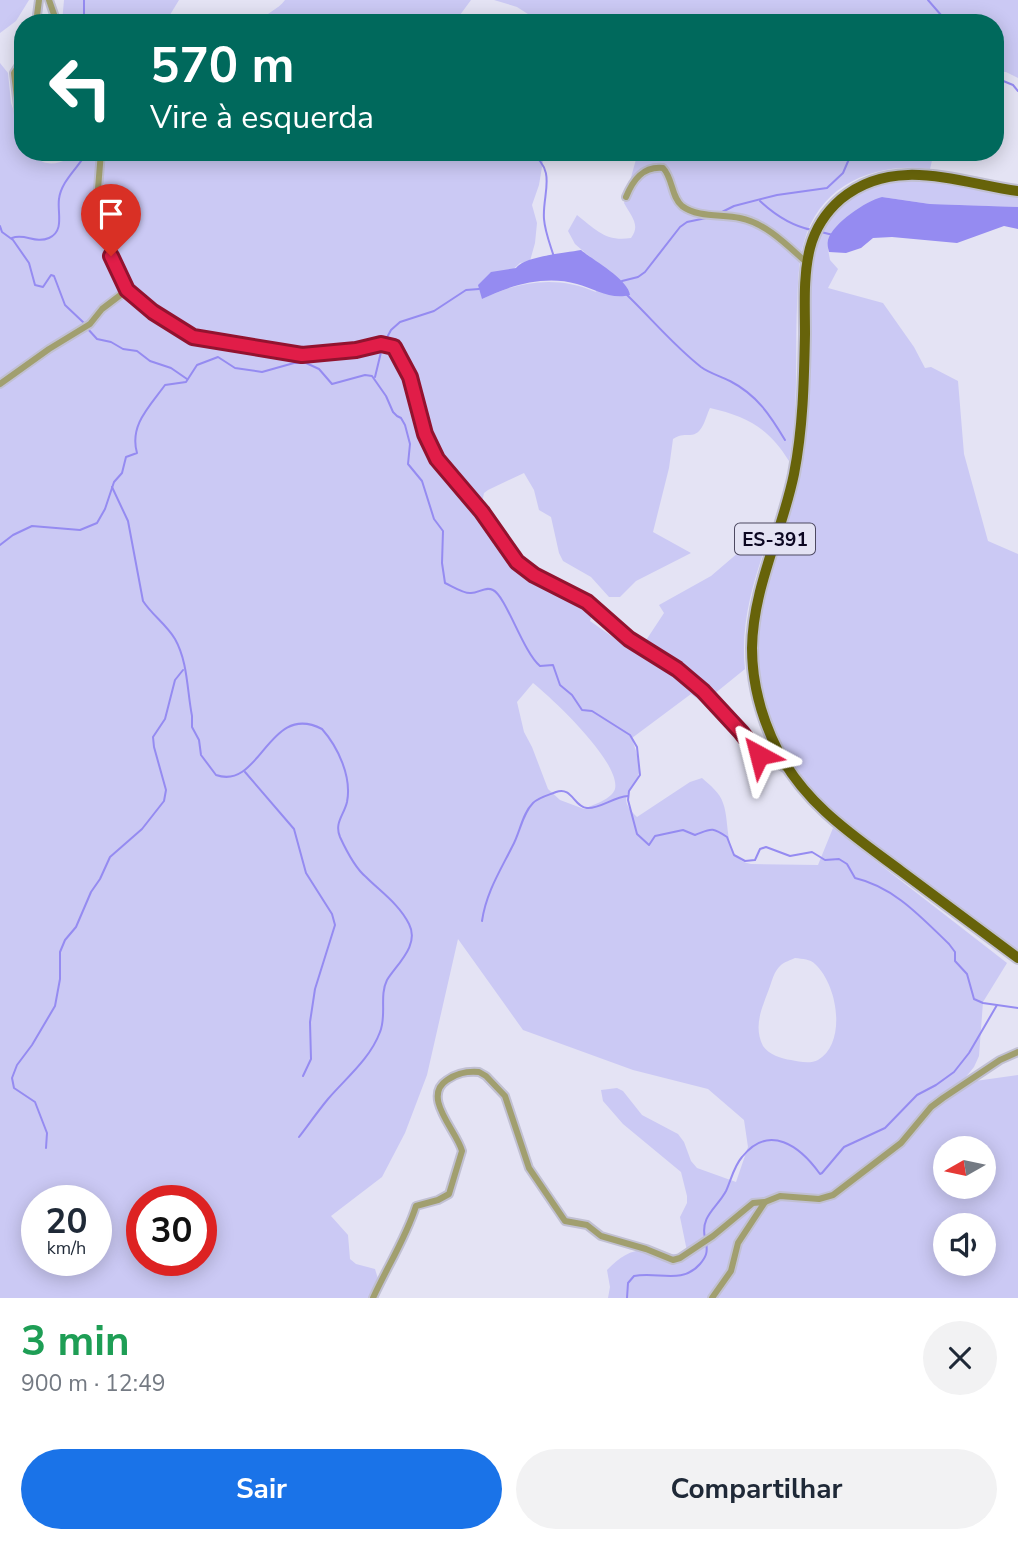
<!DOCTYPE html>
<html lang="pt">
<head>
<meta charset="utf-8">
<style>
  :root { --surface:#fff; --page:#f2f2f3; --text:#1f2937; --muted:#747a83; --accent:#1a73e8 }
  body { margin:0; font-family:"Nunito Sans",sans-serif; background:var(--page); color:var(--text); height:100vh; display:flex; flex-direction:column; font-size:26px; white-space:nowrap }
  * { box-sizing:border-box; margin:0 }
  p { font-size:23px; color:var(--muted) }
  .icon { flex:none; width:38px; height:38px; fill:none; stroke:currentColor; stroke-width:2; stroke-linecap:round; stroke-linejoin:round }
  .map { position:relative; height:1298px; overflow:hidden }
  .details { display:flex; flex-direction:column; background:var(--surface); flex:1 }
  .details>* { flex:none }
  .top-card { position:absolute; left:14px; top:14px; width:990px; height:147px; border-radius:28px; box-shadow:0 4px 18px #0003; background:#00695c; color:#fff; overflow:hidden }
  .needle { width:46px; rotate:261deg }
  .fabs { position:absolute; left:933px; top:1136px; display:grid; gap:14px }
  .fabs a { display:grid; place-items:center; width:63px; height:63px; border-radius:50%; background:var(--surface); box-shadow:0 4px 18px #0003; font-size:35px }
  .speed { position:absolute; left:21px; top:1185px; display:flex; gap:14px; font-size:35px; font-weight:700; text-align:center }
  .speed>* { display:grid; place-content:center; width:91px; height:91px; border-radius:50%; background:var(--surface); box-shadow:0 4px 18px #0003; line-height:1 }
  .speed small { font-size:18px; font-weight:400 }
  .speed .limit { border:10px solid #d22; background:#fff; color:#111 }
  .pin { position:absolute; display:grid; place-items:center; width:60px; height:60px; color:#fff; margin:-72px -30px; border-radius:50% 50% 50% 0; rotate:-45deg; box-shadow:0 0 7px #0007 }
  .pin .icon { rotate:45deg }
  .me { position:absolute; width:77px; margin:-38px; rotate:322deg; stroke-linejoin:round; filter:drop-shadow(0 0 5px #0008) }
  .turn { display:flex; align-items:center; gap:24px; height:147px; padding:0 21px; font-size:32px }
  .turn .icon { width:91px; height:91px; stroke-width:2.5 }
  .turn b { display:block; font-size:49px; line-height:60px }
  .round { display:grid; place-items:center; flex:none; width:74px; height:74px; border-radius:37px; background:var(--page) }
  .head { display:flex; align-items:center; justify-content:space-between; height:119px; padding:0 21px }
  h1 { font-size:42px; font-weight:700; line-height:52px; color:#1e9e55 }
  .primary-button { display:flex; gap:14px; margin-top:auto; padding:14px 21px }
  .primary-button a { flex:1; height:80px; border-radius:42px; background:var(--accent); color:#fff; font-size:28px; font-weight:700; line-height:80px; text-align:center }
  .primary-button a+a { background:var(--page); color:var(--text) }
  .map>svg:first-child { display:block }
  .green { fill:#cbc9f4; fill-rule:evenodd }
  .water { fill:#958bf1 }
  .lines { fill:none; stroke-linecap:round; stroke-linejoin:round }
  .stream { stroke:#958bf1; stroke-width:2 }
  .street-casing { stroke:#c1c0d2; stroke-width:10 }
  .primary-casing { stroke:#c1c0d2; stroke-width:14 }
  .street { stroke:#a19f6f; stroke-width:6 }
  .primary { stroke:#67630a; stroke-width:10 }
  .route-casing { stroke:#92132f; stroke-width:18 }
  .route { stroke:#e11d48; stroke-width:12 }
  .labels { text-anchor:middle; stroke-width:7; stroke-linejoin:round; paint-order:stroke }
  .shield { fill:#e4e3f4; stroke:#4d4961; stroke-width:2 }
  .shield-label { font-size:19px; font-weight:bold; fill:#0c0722 }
</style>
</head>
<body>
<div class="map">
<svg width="1018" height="1298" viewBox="0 0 1018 1298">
  <rect width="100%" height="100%" fill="#e4e3f4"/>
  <g class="green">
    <path d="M0,0H29L16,21L0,33Z"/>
    <path d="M64,0H179L165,23H62Z"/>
    <path d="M285,0H471L454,23H259C265,13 278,10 285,0Z"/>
    <path d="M494,0H1018V78L1006,72H996V23H542L517,7Z"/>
    <path d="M0,63L8,73L11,103L23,136V152C34,152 34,158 43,162C56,167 71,158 82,152H523L543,161L539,185L532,205L537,223L535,243L530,261L520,263L482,299C519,281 557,275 596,292L590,257L575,244L568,231L577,215C596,230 606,242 631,238C641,225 631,216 624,203L638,152H934L930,169C875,162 820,184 804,242C798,263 798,285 797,306C795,358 799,410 789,461C769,428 746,416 710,408C705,418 703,435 690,435C682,435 679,435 673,439L669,468L653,532L691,553L636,581L620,597H609L591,577L563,561L559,553L551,517L539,510L534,490L524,473L488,490L484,493L482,503L496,518L499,536L522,572L594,610L590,621L637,654L664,613L659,605L711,576L739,552L763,535L769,536C754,580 740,622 745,669L703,703L691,694L632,738C635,749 640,760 639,772C636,793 613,794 637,817L690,782L702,778C710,785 720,793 723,803C731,824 722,859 751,864L818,865L833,828L1007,963L983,1002L979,1056L974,1067L961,1083L1018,1075V1298H608L610,1287L607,1270C621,1256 632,1248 653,1250C669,1251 669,1258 687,1251L680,1217L687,1203V1196L681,1172L623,1124L603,1101L601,1090L617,1088L623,1091L642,1115L678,1134L684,1142L691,1161L697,1168L736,1182L748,1147L744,1120L708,1089L633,1070L523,1030L458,939L427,1075L405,1133L382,1177L331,1216L348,1235L350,1259L356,1264L375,1269L379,1282L372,1298H0ZM533,683C553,699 621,763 615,789C612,799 593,805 584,809L560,800L548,789L532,747L524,732L517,702ZM795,958C803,959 810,959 815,964C838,985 847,1043 818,1060C811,1064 799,1062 791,1060C782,1059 768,1054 763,1046C753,1026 762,1008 769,989C772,981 774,971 781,965C784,962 791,960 795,958ZM945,1148H984V1186H945ZM37,1200H96V1260H37ZM142,1200H201V1260H142ZM945,1225H984V1264H945Z"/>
    <path d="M907,177L1018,193V207L930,204L882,197L828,249L830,260L838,269L828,288L883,303L914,347L925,368L931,367L958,381L964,454L988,541L1018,554V955L826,809L783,757L758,692L754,628L793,490L810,260L825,218L861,188Z"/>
  </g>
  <g class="water">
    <path d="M882,197L930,204L1018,207V229L1004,226L957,243L892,237L873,238L861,248L846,253L829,252C828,248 827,244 828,240C833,223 866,201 882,197Z"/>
    <path d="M581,250C594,261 628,279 630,295C610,300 596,289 577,284C545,275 511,285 482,299L478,285L491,272L516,268C525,256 566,253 581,250Z"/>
  </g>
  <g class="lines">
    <g class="stream">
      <path d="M928,0L948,23"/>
      <path d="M78,23L84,14V0"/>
      <path d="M996,78L1013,85L1018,91"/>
      <path d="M530,152C558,171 542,193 544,219C545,232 550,244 554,257"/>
      <path d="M760,201C775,215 792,226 812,230"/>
      <path d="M720,213L734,206L777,195L827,188L843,173L852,152"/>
      <path d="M0,226L2,232L13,240L29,263L35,285L43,287L51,275L54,276L65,305L84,323"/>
      <path d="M821,232L833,235"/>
      <path d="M12,238C25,233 35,244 49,238C65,231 57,212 59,199C61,181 79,167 87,152"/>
      <path d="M622,281L638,277L645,272L680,227L687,222L711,217"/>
      <path d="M626,294C651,318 673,345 701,367C709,373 720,376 730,381C757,395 770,415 785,440"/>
      <path d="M87,328L97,339L111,342L123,349L137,351L150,361L171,368L187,379"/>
      <path d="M384,343L391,330L400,322L434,311L466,290L479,289"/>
      <path d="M375,377L382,348"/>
      <path d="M112,487L128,521L143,601C152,615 166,624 175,639C188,662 187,691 192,716V727L199,740L201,755L216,775C261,791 268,701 322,729C338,747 352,777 347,802C344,815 334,823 340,837C346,850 355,868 366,877C381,892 399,904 409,924C420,945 397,964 387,980C379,996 387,1015 380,1032C370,1059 346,1078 328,1099C318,1111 309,1124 299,1137"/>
      <path d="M0,545L13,535L32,526L80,530L97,523L105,509L114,482L122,473L126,457L137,453C129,425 150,406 165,385L186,382L197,365L218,357L235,368L262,372L294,363H306L319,369L332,384L365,375L372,376L386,396L393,412L397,416L401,418L405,425L410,444L408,464L422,481L434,519L443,531L442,563L445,583C452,586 464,594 471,593C479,593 485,586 493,590C506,596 523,652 540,666L553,665L560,685L572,695L582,710L592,711L630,735L637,747L640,775L629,791L628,800L637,834L649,845L655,836L683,830L695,835C711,829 711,826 727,837L734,855L745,861L755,860L760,849L766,847L790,856L812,852L825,860L839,859L847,864L855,878C894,887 921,917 949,944L955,952V961L967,974L974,999L983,1003L1018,1008"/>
      <path d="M245,772L294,829L306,873L332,914L335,925L315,989L310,1022L311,1059L303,1076"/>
      <path d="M482,921C486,893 500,871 512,847C520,833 522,814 533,803C539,797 549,795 556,792C572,786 574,807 587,808C600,809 613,797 628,796"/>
      <path d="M46,1148L47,1133L35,1102L14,1088L12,1078L17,1065L32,1045L55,1006L60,979V952L65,940L76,927L91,892L100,879L110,857L142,829L164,801L166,790L154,747L153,737L165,719L175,680L183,670"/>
      <path d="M705,1238C700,1216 717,1208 726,1191C731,1180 734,1166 742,1157C769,1123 800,1146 820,1174L822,1173L844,1147L885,1128L917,1095L936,1085L954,1072L969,1053L997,1005"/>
      <path d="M627,1298L628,1283L634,1276C657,1271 682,1285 700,1264C706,1257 708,1252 706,1243"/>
    </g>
    <defs>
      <g id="street">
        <path d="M49,0L57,23"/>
        <path d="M36,23L39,0"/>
        <path d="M23,59L14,73L19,115L23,124"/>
        <path d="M101,152L98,189L99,208L105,237L118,274L127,290L179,330L198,339L302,355L356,350L381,344L394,347L410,377L425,434L437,459L482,512L517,562L534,575L587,602L629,640L677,669L703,691L741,732L759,755L787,769"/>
        <path d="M626,197C633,180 643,166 663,168C673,178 671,197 682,206C698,218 722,214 740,218C766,223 788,246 807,263"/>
        <path d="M0,384L49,349L90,324L102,309L127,290"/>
        <path d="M373,1298C387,1267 406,1238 416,1206L438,1200L449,1194L462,1151C457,1131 421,1097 447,1080C457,1073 466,1071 479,1072L486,1076L505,1096L529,1168L565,1221L587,1225L601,1236L646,1249L673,1260L680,1258L713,1236L753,1203L765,1202"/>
        <path d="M712,1298L731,1271L738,1243L765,1202L780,1196L819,1199L833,1195L901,1143L931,1107L943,1098L1000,1060L1018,1052"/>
      </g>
      <path id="primary" d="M1018,191C959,183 894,155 841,199C826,212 815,229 810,248C803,276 805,306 805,334C804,382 803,428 794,474C782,533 753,587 752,648C752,684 762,719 778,751C806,805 854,836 901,871C940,900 979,929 1018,958"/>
    </defs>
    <use href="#street" class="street-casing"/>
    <use href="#primary" class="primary-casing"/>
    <use href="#street" class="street"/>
    <use href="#primary" class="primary"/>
  </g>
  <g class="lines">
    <defs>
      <path id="route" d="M111,256L127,290L153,312L193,337L302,355L356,350L381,344L394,347L410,377L425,434L437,459L482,512L517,562L534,575L587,602L629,639L677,669L703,691L741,732L759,755"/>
    </defs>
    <use href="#route" class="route-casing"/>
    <use href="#route" class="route"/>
  </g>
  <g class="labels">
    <rect class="shield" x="735" y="523.5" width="80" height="31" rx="5"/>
    <g class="shield-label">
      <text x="775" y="546">ES-391</text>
    </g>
  </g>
</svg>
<div class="fabs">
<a><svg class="needle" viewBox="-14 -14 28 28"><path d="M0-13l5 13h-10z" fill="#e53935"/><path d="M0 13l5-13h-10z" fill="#747a83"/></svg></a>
<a><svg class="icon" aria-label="sound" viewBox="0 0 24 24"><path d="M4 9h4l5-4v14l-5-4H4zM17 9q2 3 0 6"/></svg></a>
</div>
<div class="speed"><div>20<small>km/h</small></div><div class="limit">30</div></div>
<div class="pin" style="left:111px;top:256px;background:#d93025"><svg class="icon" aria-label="arrive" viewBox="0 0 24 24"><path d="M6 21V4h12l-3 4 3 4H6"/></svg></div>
<svg class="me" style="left:759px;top:755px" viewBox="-20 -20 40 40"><path d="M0-17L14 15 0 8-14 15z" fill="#e11d48" stroke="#fff" stroke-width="4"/></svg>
<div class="top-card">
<div class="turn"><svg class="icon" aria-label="left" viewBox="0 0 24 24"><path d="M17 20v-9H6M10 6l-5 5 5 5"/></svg><div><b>570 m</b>Vire à esquerda</div></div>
</div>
</div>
<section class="details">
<div class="head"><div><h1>3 min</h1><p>900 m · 12:49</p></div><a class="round"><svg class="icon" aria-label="close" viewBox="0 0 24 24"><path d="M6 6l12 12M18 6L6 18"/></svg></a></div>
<div class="primary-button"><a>Sair</a><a>Compartilhar</a></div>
</section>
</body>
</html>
